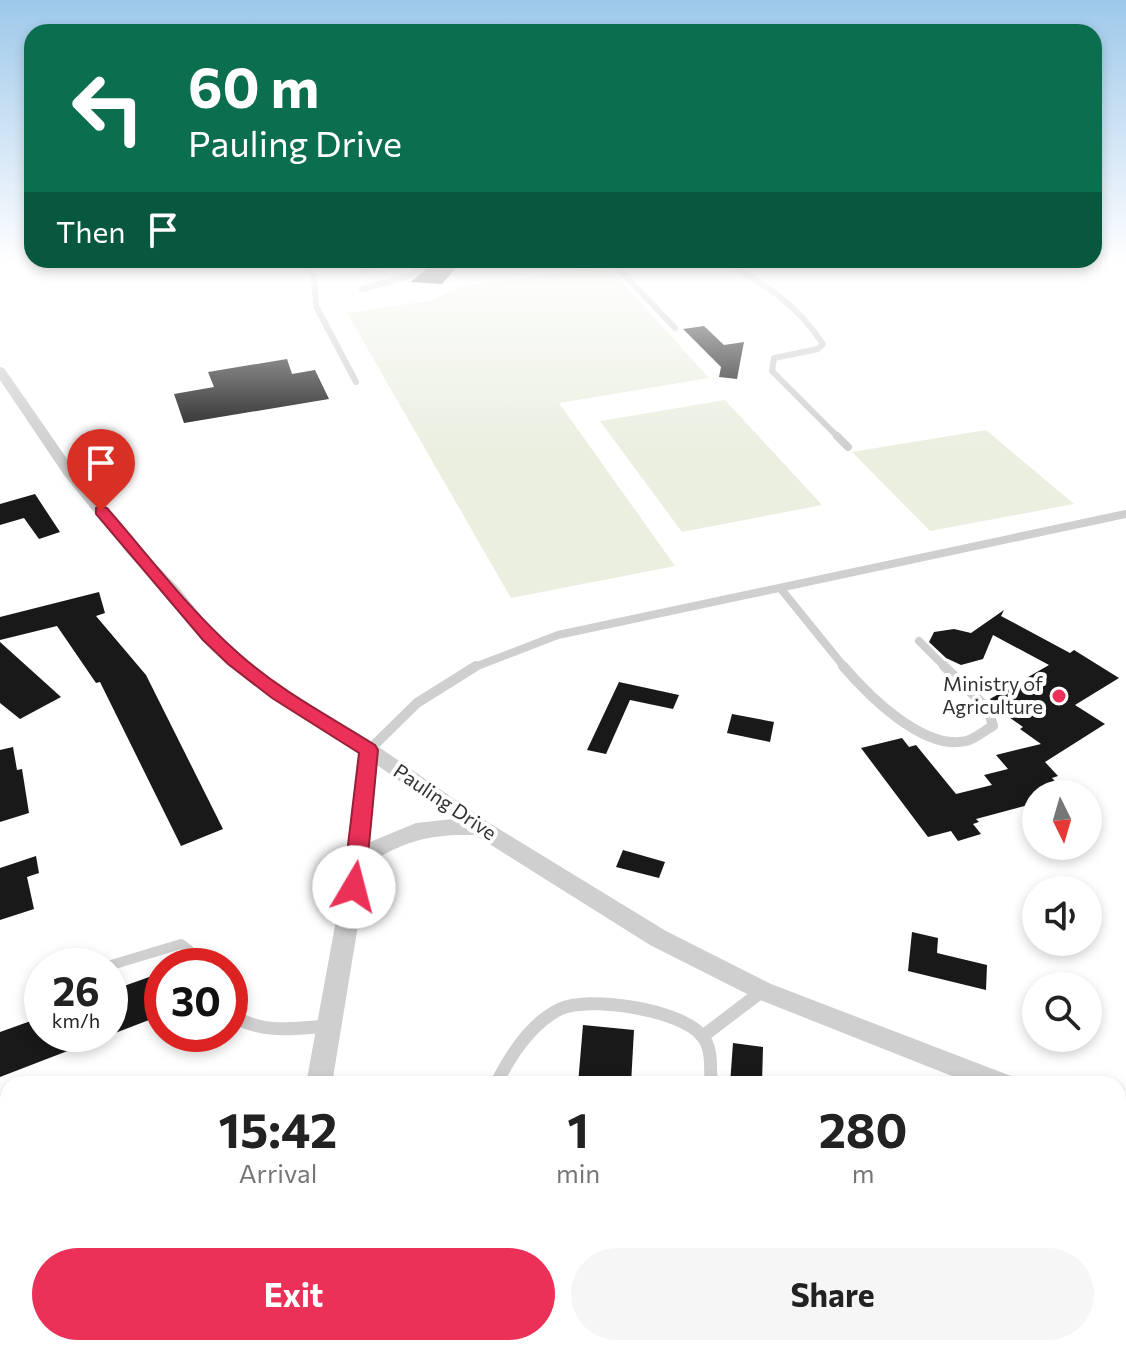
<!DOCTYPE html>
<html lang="en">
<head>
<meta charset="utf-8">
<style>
  :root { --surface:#fff; --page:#f6f6f6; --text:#222; --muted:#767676; --accent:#eb3158 }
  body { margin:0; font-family:Commissioner,sans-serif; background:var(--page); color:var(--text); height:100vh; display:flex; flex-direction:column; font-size:30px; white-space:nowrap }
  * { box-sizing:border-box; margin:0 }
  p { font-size:26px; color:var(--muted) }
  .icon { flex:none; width:44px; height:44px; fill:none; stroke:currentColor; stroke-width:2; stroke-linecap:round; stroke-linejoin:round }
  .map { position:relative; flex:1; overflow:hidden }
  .side { position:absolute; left:0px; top:1076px; width:1126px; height:280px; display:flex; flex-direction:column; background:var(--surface); border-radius:24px 24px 0 0; box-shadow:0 4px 12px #0003 }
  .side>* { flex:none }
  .hud { position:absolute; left:24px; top:24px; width:1078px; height:244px; border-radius:24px; box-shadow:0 4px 12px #0003; background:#0b6e4f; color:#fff; overflow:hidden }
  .needle { width:52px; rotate:175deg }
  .controls { position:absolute; left:1022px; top:780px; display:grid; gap:16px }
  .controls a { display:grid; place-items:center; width:80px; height:80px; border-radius:50%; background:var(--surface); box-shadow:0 4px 12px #0003; font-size:40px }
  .speed { position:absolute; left:24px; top:948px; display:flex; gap:16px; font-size:40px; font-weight:700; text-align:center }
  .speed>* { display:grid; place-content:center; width:104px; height:104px; border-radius:50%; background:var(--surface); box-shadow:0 4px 12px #0003; line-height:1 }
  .speed small { font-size:20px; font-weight:400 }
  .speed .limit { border:12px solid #d22; background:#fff; color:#111 }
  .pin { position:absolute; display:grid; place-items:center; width:68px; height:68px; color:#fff; margin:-82px -34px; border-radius:50% 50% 50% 0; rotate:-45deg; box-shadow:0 0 8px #0007 }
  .pin .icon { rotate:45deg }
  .me { position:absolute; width:88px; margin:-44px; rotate:8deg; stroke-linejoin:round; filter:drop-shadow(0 0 6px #0008) }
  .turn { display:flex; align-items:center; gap:28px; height:168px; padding:0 32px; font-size:36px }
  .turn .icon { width:104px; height:104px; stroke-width:2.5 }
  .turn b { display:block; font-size:56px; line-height:68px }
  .then { display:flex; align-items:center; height:76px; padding:0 32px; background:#0003; gap:16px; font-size:30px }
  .eta { display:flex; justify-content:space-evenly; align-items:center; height:136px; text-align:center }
  .eta b { font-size:48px; font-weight:700; line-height:56px }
  .primary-button { display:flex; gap:16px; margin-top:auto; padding:16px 32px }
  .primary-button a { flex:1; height:92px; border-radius:48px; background:var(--accent); color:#fff; font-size:32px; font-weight:700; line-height:92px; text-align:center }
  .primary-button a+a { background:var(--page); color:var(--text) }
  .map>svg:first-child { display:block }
  .green { fill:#eaefe0 }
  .building { fill:#191919 }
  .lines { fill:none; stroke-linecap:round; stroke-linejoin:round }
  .lane-far3 { stroke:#cfcfcf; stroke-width:6 }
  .lane-far2 { stroke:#cfcfcf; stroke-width:8 }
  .lane-far1 { stroke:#cfcfcf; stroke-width:10 }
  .lane { stroke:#cfcfcf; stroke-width:13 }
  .street { fill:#cfcfcf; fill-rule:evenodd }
  .route { fill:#eb3158; stroke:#992039; stroke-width:2 }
  .poi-dot { fill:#eb3158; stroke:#fff; stroke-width:3 }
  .labels { text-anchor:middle; stroke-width:8; stroke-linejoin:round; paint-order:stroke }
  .poi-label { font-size:20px; fill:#323232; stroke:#fff; text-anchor:end }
  .street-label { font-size:20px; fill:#323232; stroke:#fff }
</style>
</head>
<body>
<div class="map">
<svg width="1126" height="1356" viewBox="0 0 1126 1356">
  <rect width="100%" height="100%" fill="#fff"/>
  <g class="green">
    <path d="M597,268L611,270L709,378L559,403L675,566L511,598L347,313L429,301L462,286Z"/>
    <path d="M725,400L822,505L682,532L600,421Z"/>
    <path d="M986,430L1074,504L930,531L852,452Z"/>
  </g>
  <g class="building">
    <path d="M433,262L459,264L442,284L411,282Z"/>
    <path d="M704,326L724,345L744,342L737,379L719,377L721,367L683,329Z"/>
    <path d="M287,359L292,374L315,370L329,399L184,423L174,394L214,387L208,372Z"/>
    <path d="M35,494L60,532L39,539L24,518L0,525V504Z"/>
    <path d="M99,592L105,613L96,616L146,675L223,829L181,846L100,682L96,683L57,626L0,640V617Z"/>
    <path d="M1004,610L1001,616L1070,653L1074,650L1119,678L1075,705L1105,724L1045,762L1058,776L1052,778L1067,794H1036V803L976,819L979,822L973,824L981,834L958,841L951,831L928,837L861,748L902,738L909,747L916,745L956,794L992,785L984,775L1008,769L996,755L1041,744L1020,729L1023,727L996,708L990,699L1049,665L993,635L983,659L961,665L946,658L929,642L934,632L954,629L971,633Z"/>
    <path d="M0,642L61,697L20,719L0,703Z"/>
    <path d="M619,682L679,695L673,709L630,700L606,754L587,750Z"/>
    <path d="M732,714L774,722L770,742L727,733Z"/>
    <path d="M13,747L17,770L22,769L29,813L0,822V750Z"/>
    <path d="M623,850L665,862L659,878L616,867Z"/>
    <path d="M36,856L39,873L27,877L34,909L0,920V868Z"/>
    <path d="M912,932L938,938L937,953L987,965L986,990L908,971Z"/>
    <path d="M152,976L162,1015L110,1035V991Z"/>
    <path d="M42,1017V1034L109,1035L0,1077V1032Z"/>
    <path d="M583,1025L634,1030L631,1084H578Z"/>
    <path d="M733,1043L763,1047L762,1084H730Z"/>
  </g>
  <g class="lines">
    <g class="lane-far3">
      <path d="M302,260L314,277L316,306L356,382"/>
      <path d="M501,260H512"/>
      <path d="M610,260L675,328"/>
      <path d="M720,260C764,283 795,302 823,344L818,349L774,358L772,371L839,438"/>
      <path d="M1009,263L1023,260"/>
      <path d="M361,270L425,260"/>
      <path d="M362,289L413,275L427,260"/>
    </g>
    <g class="lane-far2">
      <path d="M837,436L848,447"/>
      <path d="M781,589L845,668"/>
      <path d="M919,641L946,668"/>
      <path d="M472,668L558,635L1126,514"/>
    </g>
    <g class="lane-far1">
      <path d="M843,666C868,695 923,751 966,741C975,739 985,730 993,726L988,709L944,666"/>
      <path d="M369,750L417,703L476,666"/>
      <path d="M108,966L181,944L189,950L193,966"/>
    </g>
    <g class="lane">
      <path d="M230,1014C260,1034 293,1029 327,1026"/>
      <path d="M703,1036L761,992"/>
      <path d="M496,1084C510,1056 531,1023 560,1009C589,995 682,1010 702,1036C713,1048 710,1069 711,1084"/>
      <path d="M968,1356L969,1348"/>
    </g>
    <g class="street">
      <path d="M0,367L4,368L74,469L139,547L179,588L215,633L284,690L376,745L486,821L666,931L771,984L1011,1076L1015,1084H972L755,998L650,945L475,835C430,834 406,840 368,864L332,1084H306L347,860L359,753L272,698L203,641L167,594L127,553L64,475L0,380ZM377,765L453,819L416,823L370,842Z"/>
      <path d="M1118,1118L1126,1121V1145L1118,1142Z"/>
      <path d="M247,1348H277L275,1356H245Z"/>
    </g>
  </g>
  <linearGradient id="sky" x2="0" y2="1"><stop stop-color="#9dc8ea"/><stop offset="0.58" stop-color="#fff"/><stop offset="1" stop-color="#fff" stop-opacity="0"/></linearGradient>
  <rect width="1126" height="450" fill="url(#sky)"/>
  <path class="route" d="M101,506L107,508C149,556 189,610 238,653C279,690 329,716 375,745L378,750L365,887L362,894L354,896L346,894L343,887L359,753L272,698L228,664L203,640L96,514V508Z"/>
  <circle class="poi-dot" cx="1059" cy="696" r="8"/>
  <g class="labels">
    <g class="poi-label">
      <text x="1043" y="691">Ministry of<tspan x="1043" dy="23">Agriculture</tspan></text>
    </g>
    <g class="street-label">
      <text transform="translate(445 802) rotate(34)" y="7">Pauling Drive</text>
    </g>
  </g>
</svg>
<div class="controls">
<a><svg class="needle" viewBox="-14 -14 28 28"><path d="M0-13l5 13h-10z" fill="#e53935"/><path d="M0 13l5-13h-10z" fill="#767676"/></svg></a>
<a><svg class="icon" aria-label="sound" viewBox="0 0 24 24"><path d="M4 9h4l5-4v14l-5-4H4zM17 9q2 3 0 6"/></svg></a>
<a><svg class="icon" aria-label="search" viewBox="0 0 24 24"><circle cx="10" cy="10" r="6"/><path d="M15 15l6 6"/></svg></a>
</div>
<div class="speed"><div>26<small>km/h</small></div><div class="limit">30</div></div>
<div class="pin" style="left:101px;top:511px;background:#d93025"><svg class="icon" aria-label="arrive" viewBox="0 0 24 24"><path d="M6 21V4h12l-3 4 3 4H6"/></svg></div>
<svg class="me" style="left:354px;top:887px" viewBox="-20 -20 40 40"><circle r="19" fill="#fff"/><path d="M0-13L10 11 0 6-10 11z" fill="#eb3158"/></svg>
<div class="hud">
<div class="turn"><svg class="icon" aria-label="left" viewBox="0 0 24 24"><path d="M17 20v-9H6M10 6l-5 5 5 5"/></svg><div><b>60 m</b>Pauling Drive</div></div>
<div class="then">Then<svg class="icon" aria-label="arrive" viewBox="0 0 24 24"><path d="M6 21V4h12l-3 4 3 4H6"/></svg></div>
</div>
<section class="side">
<div class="eta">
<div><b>15:42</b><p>Arrival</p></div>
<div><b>1</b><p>min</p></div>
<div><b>280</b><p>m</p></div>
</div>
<div class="primary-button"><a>Exit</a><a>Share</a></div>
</section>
</div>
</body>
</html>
